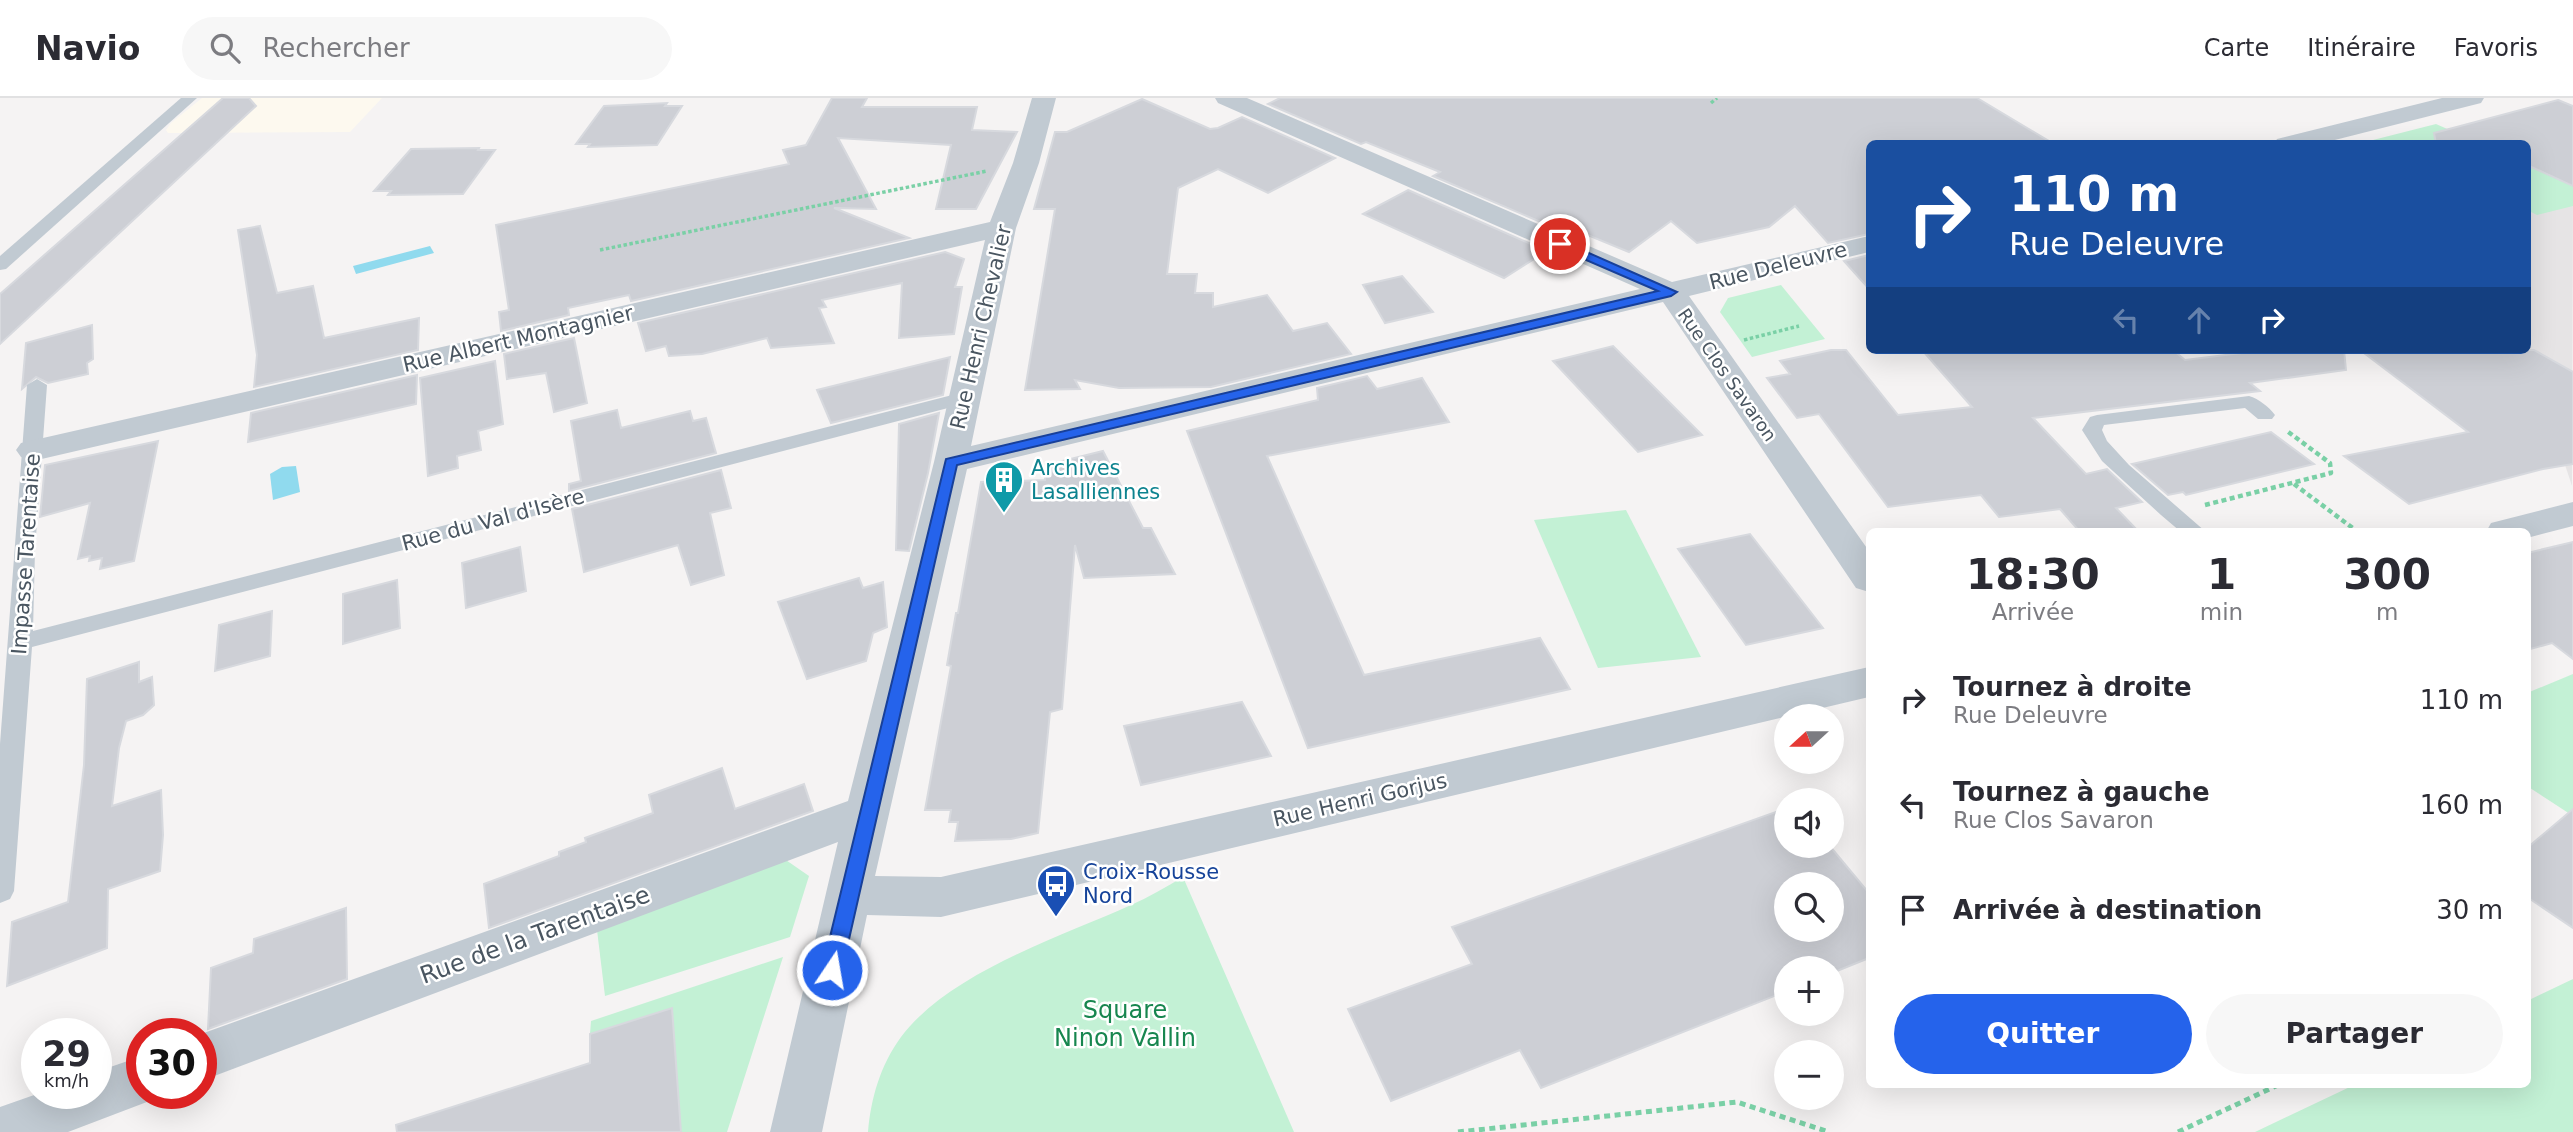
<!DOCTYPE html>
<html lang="fr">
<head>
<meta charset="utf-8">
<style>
  :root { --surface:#fff; --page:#f7f7f7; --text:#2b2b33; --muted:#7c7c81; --line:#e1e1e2; --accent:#2563eb }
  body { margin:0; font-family:"DejaVu Sans",sans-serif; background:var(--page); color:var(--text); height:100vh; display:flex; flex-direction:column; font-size:26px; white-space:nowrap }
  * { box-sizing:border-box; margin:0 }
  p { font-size:23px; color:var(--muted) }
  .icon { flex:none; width:38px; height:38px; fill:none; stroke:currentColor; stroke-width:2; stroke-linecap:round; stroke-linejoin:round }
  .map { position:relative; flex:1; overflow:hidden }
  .details { position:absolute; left:1866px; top:430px; width:665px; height:560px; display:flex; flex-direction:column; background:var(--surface); border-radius:10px; box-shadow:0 7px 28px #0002 }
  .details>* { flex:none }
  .top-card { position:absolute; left:1866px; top:42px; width:665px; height:214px; border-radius:10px; box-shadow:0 7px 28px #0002; background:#1a4fa0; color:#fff; overflow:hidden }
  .needle { width:46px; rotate:249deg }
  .controls { position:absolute; left:1774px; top:606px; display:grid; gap:14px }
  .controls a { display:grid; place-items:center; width:70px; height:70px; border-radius:50%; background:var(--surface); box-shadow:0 7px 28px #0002; font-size:35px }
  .speed { position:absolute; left:21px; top:920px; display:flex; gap:14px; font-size:35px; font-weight:700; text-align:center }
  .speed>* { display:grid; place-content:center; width:91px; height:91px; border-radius:50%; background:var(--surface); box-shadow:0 7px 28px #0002; line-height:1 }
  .speed small { font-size:18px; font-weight:400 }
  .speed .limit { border:10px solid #d22; background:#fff; color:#111 }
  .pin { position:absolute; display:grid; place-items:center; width:60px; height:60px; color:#fff; margin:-30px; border:4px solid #fff; border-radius:50%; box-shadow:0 2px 7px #0007 }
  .me { position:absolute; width:77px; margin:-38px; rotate:12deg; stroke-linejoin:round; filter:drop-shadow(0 0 5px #0008) }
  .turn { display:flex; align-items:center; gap:24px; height:147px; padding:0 28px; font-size:32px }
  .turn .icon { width:91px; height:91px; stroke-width:2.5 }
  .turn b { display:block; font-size:49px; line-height:60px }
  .lanes { display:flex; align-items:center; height:66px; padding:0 28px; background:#0003; justify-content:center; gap:35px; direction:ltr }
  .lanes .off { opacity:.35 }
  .eta { display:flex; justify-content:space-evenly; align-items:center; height:119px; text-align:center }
  .eta b { font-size:42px; font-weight:700; line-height:49px }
  .cta { display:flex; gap:14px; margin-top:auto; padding:14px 28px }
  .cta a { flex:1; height:80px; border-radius:42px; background:var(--accent); color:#fff; font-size:28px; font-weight:700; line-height:80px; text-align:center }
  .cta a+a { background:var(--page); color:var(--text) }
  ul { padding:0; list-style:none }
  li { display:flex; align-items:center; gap:21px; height:105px; padding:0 28px }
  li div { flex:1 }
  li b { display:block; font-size:26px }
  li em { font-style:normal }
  header { display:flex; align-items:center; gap:42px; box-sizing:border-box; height:98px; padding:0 35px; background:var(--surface); border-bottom:2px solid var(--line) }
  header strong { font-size:33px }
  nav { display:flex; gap:38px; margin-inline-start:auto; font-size:24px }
  .search { width:490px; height:63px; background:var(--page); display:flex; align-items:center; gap:18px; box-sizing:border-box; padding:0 24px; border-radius:38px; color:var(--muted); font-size:26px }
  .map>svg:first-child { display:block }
  .commercial { fill:#fdf9ef }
  .education { fill:#e6e4e5 }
  .green { fill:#c3f1d5 }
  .water { fill:#90daee }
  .building { fill:#cdcfd5; stroke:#d7d9de; stroke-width:2; fill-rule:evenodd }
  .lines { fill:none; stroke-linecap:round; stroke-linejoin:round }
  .path-far2 { stroke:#7ad0a6; stroke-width:3.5; stroke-dasharray:3.5 2.5; stroke-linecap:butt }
  .path-far1 { stroke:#7ad0a6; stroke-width:4.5; stroke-dasharray:5 3.5; stroke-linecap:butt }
  .path { stroke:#7ad0a6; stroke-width:5; stroke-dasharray:6 4.5; stroke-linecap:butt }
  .service { fill:#c1cad2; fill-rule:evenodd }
  .minor { fill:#c1cad2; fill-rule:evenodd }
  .route { fill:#2563eb; stroke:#184099; stroke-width:2 }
  .labels { text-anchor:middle; stroke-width:5; stroke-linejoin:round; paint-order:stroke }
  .far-street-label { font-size:18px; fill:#4a5661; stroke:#fff }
  .street-label { font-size:21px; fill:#4a5661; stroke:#fff }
  .culture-label { font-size:21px; fill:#0d838f; stroke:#fff; text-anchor:start }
  .transit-label { font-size:21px; fill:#164399; stroke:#fff; text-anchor:start }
  .near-street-label { font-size:24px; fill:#4a5661; stroke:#fff }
  .near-park-label { font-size:24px; fill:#17864f; stroke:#fff }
</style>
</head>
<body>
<header>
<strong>Navio</strong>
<div class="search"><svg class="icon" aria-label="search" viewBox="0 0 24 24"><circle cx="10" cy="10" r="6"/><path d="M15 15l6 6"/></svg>Rechercher</div>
<nav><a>Carte</a><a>Itinéraire</a><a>Favoris</a></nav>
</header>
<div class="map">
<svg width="2573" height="1034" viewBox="0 0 2573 1034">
  <rect width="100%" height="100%" fill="#f5f3f3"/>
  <path class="commercial" d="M202,0H382L350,34L168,35L166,32L171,25Z"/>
  <path class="education" d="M2527,67L2573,88L2572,388L2527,252Z"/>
  <g class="green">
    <path d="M2436,26L2479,45L2380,46L2373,42Z"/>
    <path d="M2527,67L2573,88V108L2537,117L2527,112Z"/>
    <path d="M1781,187L1825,241L1752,259L1720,214L1728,200Z"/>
    <path d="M1626,412L1701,559L1598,570L1534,422Z"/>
    <path d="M2573,576V718L2527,688V595Z"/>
    <path d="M783,760L809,778L790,839L605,898L597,832Z"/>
    <path d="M1183,779L1294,1034H868C871,1000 880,968 901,939C949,875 1060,839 1131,807C1149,799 1166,789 1183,779Z"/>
    <path d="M783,859L727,1034H681L672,910L590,936L591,923Z"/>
    <path d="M2573,881V1034H2255L2354,987H2527V903Z"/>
  </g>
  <g class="water">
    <path d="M430,148L434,155L356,176L353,168Z"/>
    <path d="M296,368L300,394L273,402L270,376L282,369Z"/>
  </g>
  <g class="building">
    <path d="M223,0H249L256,8L0,246V196Z"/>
    <path d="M832,0H867L862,9H977L972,32L1017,34L976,111H936L951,47L838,40L876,111L834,110L909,140L631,203L629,197L568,210L569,217L501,233L499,214L509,212L496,127L789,66L783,52L806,47Z"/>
    <path d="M1280,0H1977L2054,46H1869V136L1828,145L1795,108L1769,129L1697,145L1671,123L1629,154L1578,133L1571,137L1433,78L1440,74L1366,44L1361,46L1268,6Z"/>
    <path d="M1142,1L1210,31L1218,30L1242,19L1335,60L1268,95L1218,71L1178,90L1167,176H1197L1195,195H1213V209L1267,197L1293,233L1327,225L1351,256L1211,289L1119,290L1075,282L1080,291L1025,292L1055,111H1034L1055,34H1067Z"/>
    <path d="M2558,2L2573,8V88L2527,67V46H2436L2434,35Z"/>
    <path d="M667,5L665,8H682L657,47L588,49L590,46H576L604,8Z"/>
    <path d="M479,50L478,52H495L463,96L388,97L391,93H374L411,51Z"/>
    <path d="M1408,92L1547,153L1504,180L1363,116Z"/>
    <path d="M260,128L277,195L313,188L324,240L419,220L418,252L254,289L257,257L238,132Z"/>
    <path d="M945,154L964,161L955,189H962L954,236L899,240L902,185L822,202L826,209L819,210L834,245L771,250L767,240L702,256L669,258L666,248L646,253L638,225Z"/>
    <path d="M1869,157V191L1844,163Z"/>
    <path d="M1402,178L1433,214L1385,225L1363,187Z"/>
    <path d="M92,227L93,261L87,265L88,276L48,285L36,279L22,291L26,245Z"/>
    <path d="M574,240L587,305L554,314L546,275L507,281L504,256Z"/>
    <path d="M1613,248L1702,337L1638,354L1553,263Z"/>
    <path d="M1831,252H1846L1898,317L1972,309L1922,252H2173L2185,262L2266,252H2344L2346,272L2250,285L2260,293L2033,320L2086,376L2107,371L2142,404L2116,410L2139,434H2080L2060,411L1999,419L1981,397L1888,409L1819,316L1797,320L1767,280L1790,276L1780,263Z"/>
    <path d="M2360,252H2534L2573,274V366L2543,371L2409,406L2344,358L2468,334Z"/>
    <path d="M950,259L943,297L831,325L817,292Z"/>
    <path d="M495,263L503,326L478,333L481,352L457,358L458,370L428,378L420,280Z"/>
    <path d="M417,277L416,306L248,344L251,315Z"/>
    <path d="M1367,278L1377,291L1422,280L1449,324L1267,358L1364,577L1540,540L1570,591L1308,650L1187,333L1318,302L1317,290Z"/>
    <path d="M617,312L621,330L690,313L693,323L706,320L716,355L569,393V386L581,383L571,323Z"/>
    <path d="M939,315L928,375L909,453L896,452L899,326Z"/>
    <path d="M2271,334L2314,366L2186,397L2183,394L2168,397L2132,366Z"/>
    <path d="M158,343L134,463L100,471L102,460L89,463L90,458L78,461L90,405L40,419L45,367Z"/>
    <path d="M1103,353L1143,430H1151L1175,476L1084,480L1075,447L1062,611L1050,614L1038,735L1011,741L955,743L958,724H949L951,712H925L951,568L947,567L956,515H958L981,384L1045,382L1046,367Z"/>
    <path d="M721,372L731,410L710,415L724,477L691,487L678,447L584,474L572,411Z"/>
    <path d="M1750,436L1823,530L1746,547L1678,451Z"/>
    <path d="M2573,444V561L2552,545L2527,552V455Z"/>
    <path d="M520,449L526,493L466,510L462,465Z"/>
    <path d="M859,480L863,490L883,484L887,529L873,535L866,563L807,581L778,504Z"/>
    <path d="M397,482L400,530L343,546V496Z"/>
    <path d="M272,513L270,558L215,573L219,527Z"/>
    <path d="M139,564V584L152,579L154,607L143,617L126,623L119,650L112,708L161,692L163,737L160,773L108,791L107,850L7,888L12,824L68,804L84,667L87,581Z"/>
    <path d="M1242,604L1271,658L1141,687L1124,628Z"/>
    <path d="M722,670L735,711L804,686L813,713L489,830L484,786L559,758V754L586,744L585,740L653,715L649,697Z"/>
    <path d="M1787,710V747H1829L1869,795V860L1832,875V870H1787V893L1541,990L1520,952L1391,1003L1348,911L1472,866L1452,829ZM1787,786H1832V831H1787Z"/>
    <path d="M2573,711V830L2527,799V750Z"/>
    <path d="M346,810L347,881L208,931L211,870L253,855L254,841Z"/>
    <path d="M672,910L681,1034H397L396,1027L590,965V936Z"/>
  </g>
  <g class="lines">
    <g class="path-far2">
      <path d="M1711,5L1717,0"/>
      <path d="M600,152L987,73"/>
      <path d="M1744,242L1799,228"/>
    </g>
    <g class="path-far1">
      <path d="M2294,386L2358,434"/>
      <path d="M2205,407L2331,375L2330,365L2287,333"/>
    </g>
    <g class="path">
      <path d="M1458,1034L1737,1004L1829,1034"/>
      <path d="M2178,1034L2278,987"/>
    </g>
    <g class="service">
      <path d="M181,0H197L6,171L0,172V158Z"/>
      <path d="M37,281L47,287L35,452L33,533L964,294L974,300L971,304L32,549L14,793L10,801L0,805V646L27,287Z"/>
      <path d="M2249,298C2259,301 2269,309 2275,317L2272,321H2258L2245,310L2112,326L2104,327L2102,332L2107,343L2129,367L2206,434H2181L2161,417L2102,363L2082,332L2090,319L2097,317Z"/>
    </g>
    <g class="minor">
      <path d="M1032,0H1056L1039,65L1016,130L971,348L1640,191L1218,5L1215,0H1247L1672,184L1869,138V154L1689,198L1869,453V494L1856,490L1663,204L967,371L875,778L941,779L1869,569V599L941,819L867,817L822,1034H770L838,744L201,983V936L848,703L934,364L985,142L33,363L21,359L16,352L21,345L990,124L1013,65Z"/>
      <path d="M2442,0H2484L2481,5L2319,46H2274L2277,41Z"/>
      <path d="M2573,404V428L2527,440V434H2486L2491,425Z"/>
      <path d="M142,958V996H162L160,999L68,1034H0V1009L37,996H96V974Z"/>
    </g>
  </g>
  <path class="route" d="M1556,144H1564L1677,194L1671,198L957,367L842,872L839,878L832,881L825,878L822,872L946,361L1658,193L1556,149Z"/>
  <defs>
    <symbol id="building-pin" viewBox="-11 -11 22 30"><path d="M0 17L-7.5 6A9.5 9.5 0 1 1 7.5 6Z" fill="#0f9aa8" stroke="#fff"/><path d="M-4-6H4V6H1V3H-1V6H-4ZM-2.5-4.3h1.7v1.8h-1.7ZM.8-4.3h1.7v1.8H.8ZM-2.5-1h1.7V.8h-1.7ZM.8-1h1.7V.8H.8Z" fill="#fff"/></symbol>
    <symbol id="bus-pin" viewBox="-11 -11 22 30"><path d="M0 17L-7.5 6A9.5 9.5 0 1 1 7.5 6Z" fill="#1a4fb4" stroke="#fff"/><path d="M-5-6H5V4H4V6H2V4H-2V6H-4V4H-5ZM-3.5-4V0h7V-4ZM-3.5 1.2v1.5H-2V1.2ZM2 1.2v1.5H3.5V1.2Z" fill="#fff"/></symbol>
  </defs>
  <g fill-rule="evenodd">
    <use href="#building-pin" x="982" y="360" width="44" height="60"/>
    <use href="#bus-pin" x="1034" y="764" width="44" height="60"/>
  </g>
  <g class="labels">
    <g class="far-street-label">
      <text transform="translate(1727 277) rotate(55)" y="6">Rue Clos Savaron</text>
    </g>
    <g class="street-label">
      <text transform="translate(1778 168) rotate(-14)" y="7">Rue Deleuvre</text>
      <text transform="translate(981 229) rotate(-77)" y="7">Rue Henri Chevalier</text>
      <text transform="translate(518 241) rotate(-13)" y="7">Rue Albert Montagnier</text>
      <text transform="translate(493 422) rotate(-15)" y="7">Rue du Val d'Isère</text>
      <text transform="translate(26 456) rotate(-86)" y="7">Impasse Tarentaise</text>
      <text transform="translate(1360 702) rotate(-13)" y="7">Rue Henri Gorjus</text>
    </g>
    <g class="culture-label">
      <text x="1031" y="377">Archives<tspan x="1031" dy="24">Lasalliennes</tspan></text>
    </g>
    <g class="transit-label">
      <text x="1083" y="781">Croix-Rousse<tspan x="1083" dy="24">Nord</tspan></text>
    </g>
    <g class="near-street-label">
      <text transform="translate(535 837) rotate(-20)" y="8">Rue de la Tarentaise</text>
    </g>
    <g class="near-park-label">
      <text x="1125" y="920">Square<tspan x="1125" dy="28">Ninon Vallin</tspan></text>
    </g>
  </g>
</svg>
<div class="controls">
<a><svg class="needle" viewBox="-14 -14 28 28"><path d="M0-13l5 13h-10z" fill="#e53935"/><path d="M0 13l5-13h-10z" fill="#7c7c81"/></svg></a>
<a><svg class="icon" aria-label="sound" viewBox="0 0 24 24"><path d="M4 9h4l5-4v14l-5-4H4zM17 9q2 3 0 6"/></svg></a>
<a><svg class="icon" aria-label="search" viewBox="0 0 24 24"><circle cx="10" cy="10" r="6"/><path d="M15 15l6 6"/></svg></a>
<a>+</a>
<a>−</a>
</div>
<div class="speed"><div>29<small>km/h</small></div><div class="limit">30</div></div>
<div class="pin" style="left:1560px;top:146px;background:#d93025"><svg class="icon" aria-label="arrive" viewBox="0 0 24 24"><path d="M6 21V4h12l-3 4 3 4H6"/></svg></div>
<svg class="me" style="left:832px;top:872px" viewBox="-20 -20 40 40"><circle r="17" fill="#2563eb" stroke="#fff" stroke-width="3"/><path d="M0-11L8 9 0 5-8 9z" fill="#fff"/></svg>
<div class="top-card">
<div class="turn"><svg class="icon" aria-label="right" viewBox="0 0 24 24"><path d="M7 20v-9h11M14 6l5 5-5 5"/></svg><div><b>110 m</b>Rue Deleuvre</div></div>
<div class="lanes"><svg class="icon off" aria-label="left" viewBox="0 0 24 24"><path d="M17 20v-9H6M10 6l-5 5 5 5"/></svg><svg class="icon off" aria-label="ahead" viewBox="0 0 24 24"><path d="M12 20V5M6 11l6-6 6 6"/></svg><svg class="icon" aria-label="right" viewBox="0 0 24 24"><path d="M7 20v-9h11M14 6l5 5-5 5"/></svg></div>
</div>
<section class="details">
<div class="eta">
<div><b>18:30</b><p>Arrivée</p></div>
<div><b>1</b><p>min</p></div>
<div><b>300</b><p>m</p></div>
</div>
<ul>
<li><svg class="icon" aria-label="right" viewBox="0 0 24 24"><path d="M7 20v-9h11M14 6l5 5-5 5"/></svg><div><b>Tournez à droite</b><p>Rue Deleuvre</p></div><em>110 m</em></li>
<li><svg class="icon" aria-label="left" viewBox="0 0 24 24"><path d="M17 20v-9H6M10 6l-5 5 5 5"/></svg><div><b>Tournez à gauche</b><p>Rue Clos Savaron</p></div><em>160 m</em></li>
<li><svg class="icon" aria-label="arrive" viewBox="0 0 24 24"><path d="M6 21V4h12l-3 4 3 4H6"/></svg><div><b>Arrivée à destination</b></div><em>30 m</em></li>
</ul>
<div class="cta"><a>Quitter</a><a>Partager</a></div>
</section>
</div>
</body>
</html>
